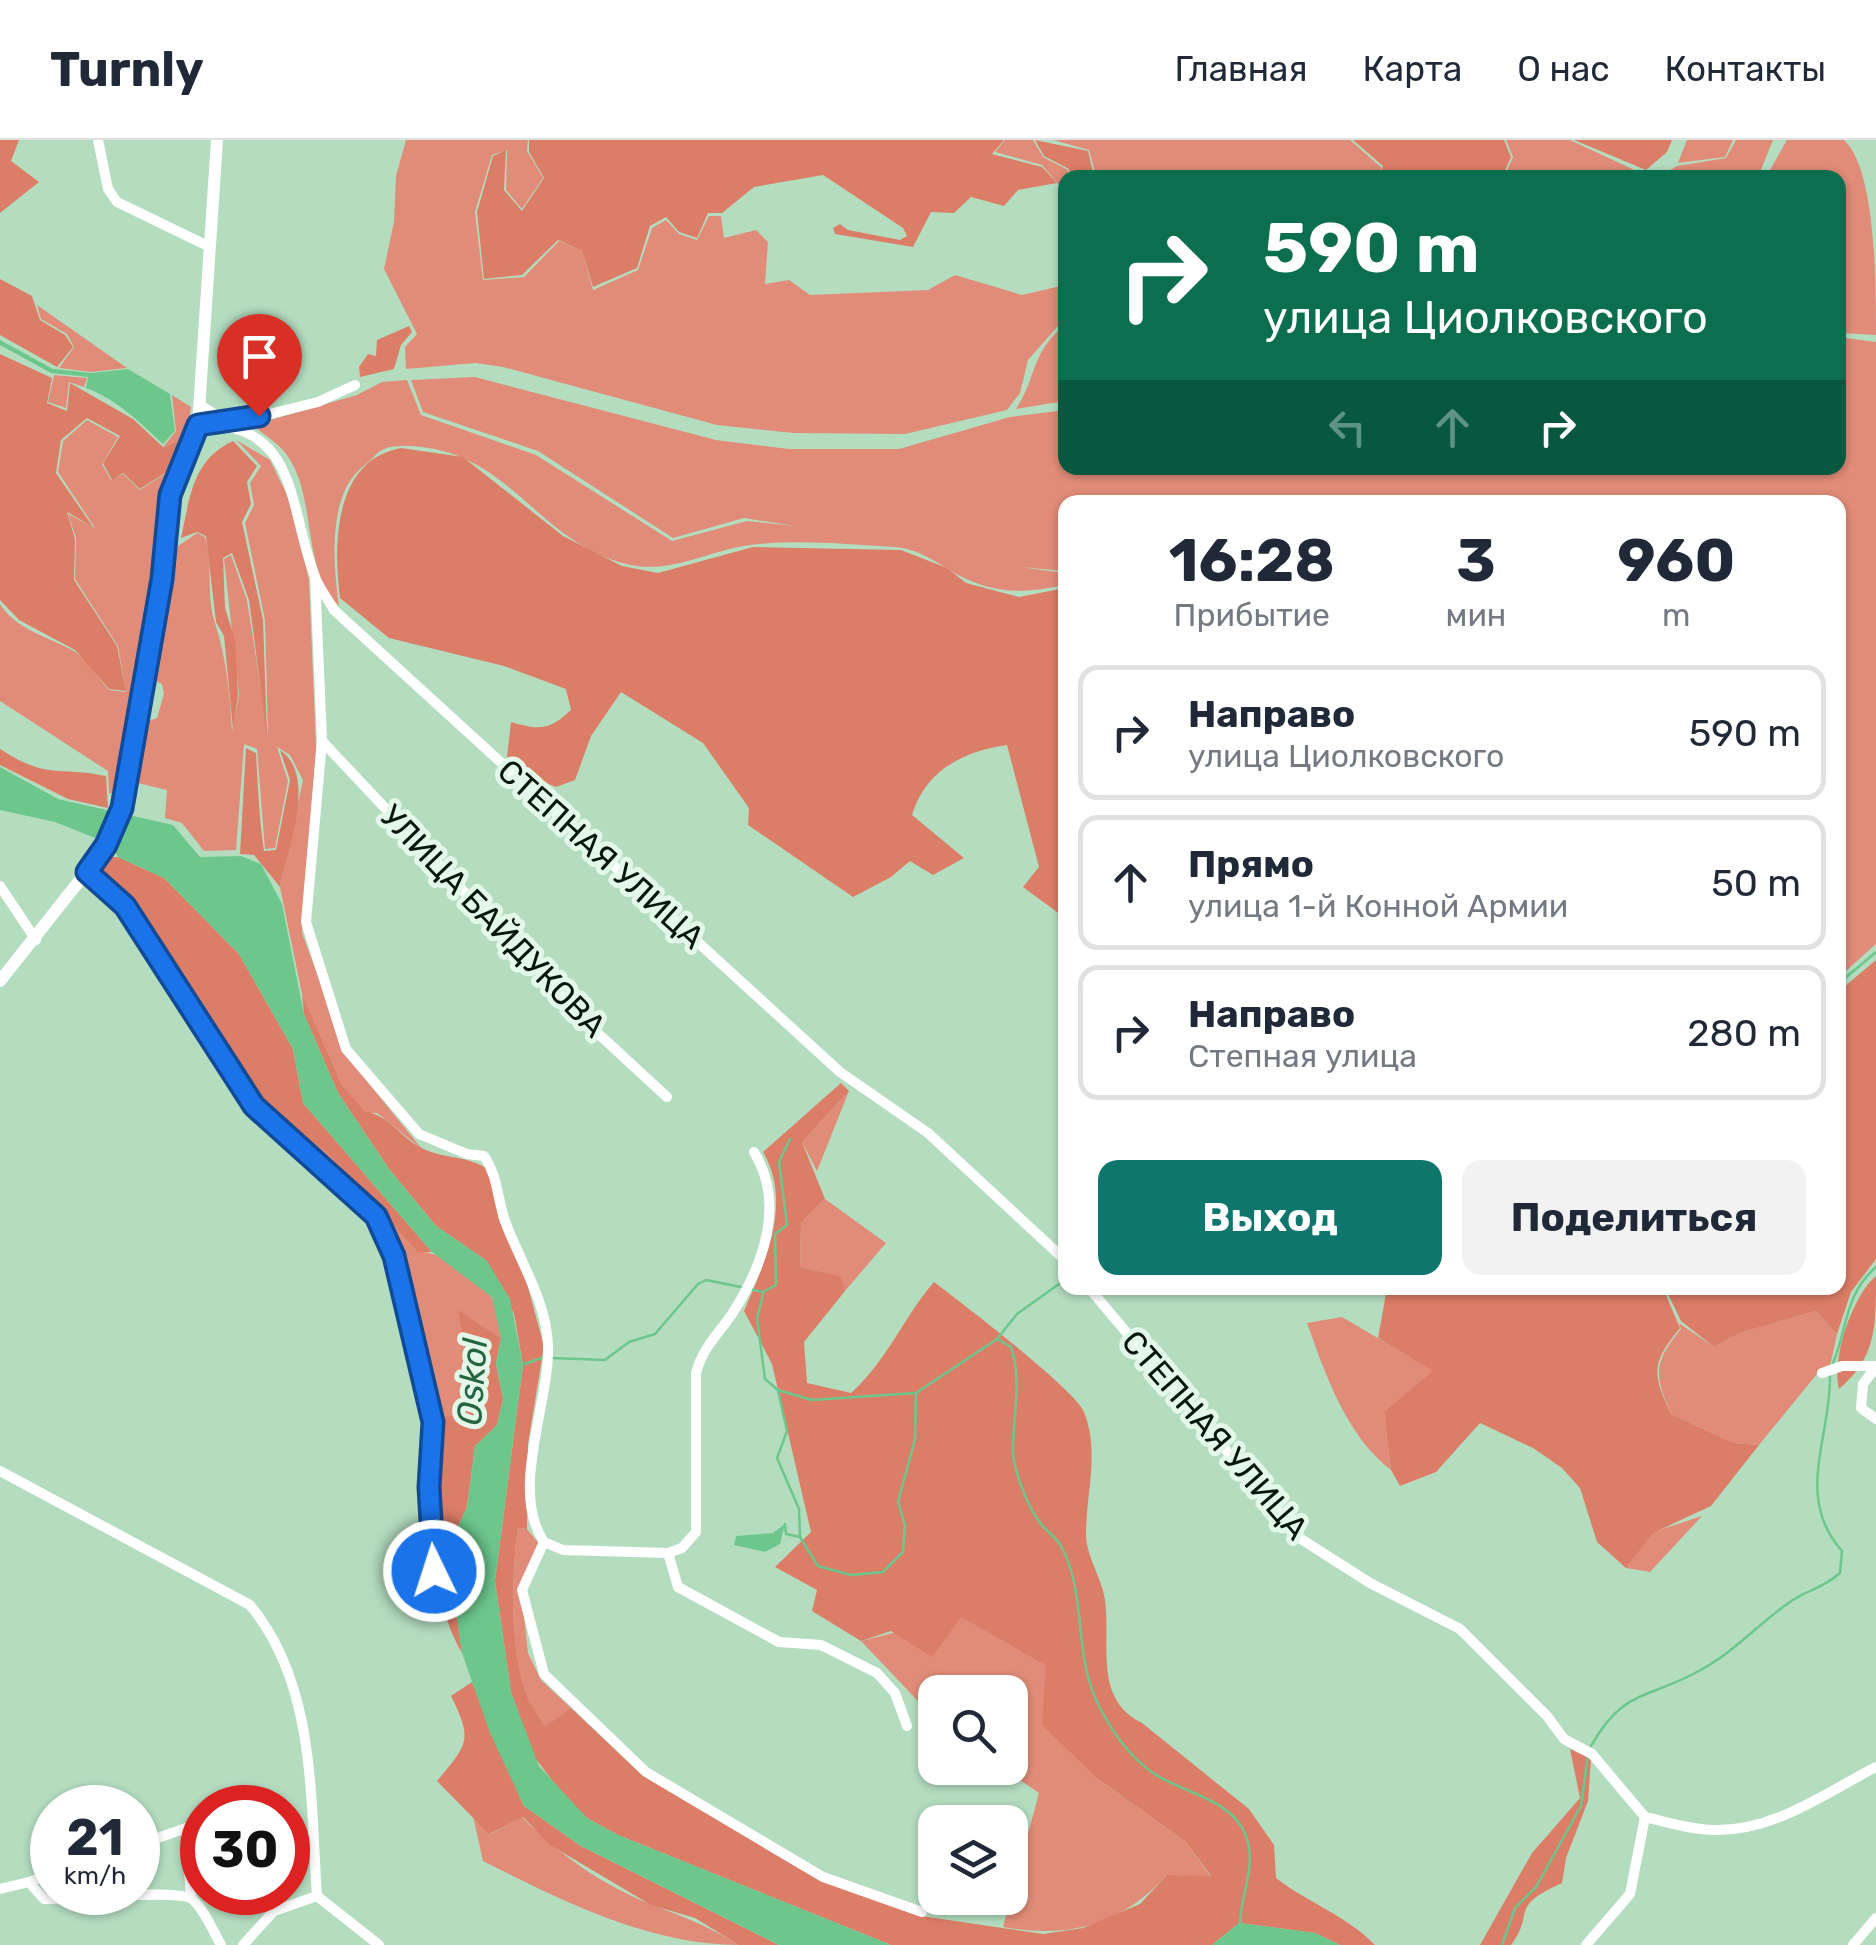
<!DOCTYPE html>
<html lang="ru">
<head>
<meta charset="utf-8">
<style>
  :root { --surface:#fff; --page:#f2f2f3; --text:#1f2937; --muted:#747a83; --line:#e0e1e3; --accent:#0f766e }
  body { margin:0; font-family:Rubik,sans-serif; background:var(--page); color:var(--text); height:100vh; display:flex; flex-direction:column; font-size:38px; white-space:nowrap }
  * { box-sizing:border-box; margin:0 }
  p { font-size:32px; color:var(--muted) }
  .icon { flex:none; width:55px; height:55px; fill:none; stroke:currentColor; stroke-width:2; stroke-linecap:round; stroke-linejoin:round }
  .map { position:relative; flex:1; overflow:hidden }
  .panel { position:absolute; left:1058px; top:355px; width:788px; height:800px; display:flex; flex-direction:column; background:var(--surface); border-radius:20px; box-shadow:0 2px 8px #0004 }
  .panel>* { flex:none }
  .banner { position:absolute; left:1058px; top:30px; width:788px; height:305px; border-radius:20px; box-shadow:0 2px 8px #0004; background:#0b6e4f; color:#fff; overflow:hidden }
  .fabs { position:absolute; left:918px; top:1535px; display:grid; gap:20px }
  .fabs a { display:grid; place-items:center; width:110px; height:110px; border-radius:20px; background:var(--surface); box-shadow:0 2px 8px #0004; font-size:50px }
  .speed { position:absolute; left:30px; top:1645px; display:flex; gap:20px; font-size:50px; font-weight:700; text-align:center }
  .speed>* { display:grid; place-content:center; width:130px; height:130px; border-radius:50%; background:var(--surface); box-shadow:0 2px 8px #0004; line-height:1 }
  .speed small { font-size:25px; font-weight:400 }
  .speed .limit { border:15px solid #d22; background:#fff; color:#111 }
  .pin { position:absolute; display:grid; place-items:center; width:85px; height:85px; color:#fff; margin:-102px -42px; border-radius:50% 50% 50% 0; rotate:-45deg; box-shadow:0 0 10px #0007 }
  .pin .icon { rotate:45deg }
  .me { position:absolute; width:110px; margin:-55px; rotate:356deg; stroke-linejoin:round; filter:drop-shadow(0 0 8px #0008) }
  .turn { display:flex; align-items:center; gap:35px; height:210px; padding:0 40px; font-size:45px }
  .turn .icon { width:130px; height:130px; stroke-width:2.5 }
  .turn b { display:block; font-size:70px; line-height:85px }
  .lanes { display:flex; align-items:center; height:95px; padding:0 40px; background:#0003; justify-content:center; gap:50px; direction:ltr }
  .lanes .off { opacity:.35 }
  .eta { display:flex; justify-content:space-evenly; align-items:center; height:170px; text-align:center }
  .eta b { font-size:60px; font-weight:700; line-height:70px }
  .button { display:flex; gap:20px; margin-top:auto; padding:20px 40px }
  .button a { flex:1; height:115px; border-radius:20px; background:var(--accent); color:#fff; font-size:40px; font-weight:700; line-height:115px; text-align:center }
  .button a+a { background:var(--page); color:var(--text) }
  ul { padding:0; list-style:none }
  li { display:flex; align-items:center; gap:30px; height:135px; margin:0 20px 15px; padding:0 20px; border:5px solid var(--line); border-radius:20px }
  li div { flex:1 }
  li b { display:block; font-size:38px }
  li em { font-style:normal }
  header { display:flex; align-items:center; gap:60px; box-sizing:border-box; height:140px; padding:0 50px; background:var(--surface); border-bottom:2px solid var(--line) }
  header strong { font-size:48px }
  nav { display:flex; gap:55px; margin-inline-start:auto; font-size:35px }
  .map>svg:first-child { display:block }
  .green { fill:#e08c78 }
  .forest { fill:#dc7d67 }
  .water { fill:#6dc78d }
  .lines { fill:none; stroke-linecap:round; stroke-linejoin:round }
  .stream { stroke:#6dc78d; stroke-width:2.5 }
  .minor { stroke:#fff; stroke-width:10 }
  .major { stroke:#fff; stroke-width:12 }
  .route-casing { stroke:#114b97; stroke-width:25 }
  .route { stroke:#1a73e8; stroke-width:18 }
  .labels { text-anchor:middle; stroke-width:10; stroke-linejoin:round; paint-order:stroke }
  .street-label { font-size:32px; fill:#07160c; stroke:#e4f8e9 }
  .water-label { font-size:35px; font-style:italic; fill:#25653f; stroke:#e4f8e9 }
</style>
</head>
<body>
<header>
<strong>Turnly</strong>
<nav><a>Главная</a><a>Карта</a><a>О нас</a><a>Контакты</a></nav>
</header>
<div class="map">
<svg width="1876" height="1805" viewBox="0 0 1876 1805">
  <rect width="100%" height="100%" fill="#b4ddc0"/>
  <g class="green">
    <path d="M406,0H528L527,11L543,38L522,69L506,50L507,10L492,15L475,72L483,140L524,137L559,101L582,111L593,150L638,130L652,88L666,80L679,94L697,100L709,76H721L724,98L756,90L768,102L765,144L789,140L810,155L928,150L955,135L1022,155L1065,145V178L1028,220L1020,253L1007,270L905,294L794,293L717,285L503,227L475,223L406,229L405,207L417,194L384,129L394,82L396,36Z"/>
    <path d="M1005,0H1033L1043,17L1068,30L1065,52L1042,25L995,12Z"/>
    <path d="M1053,0H1350L1382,28L1378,38L1090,37L1095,32L1089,10Z"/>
    <path d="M1506,0H1570L1643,34L1504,37L1513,17Z"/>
    <path d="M1687,0H1733L1725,17L1678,23Z"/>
    <path d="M1736,0H1773L1758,37H1659L1677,26L1726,18Z"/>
    <path d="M1787,0H1844C1876,29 1876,144 1876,195L1838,193V38L1766,37Z"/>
    <path d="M37,165L127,228L91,232L59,228L74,207L67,194L41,179Z"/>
    <path d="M1065,184V261L1016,269C1038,235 1029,216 1065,184Z"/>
    <path d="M1838,197L1876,202V804L1838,838V362H1065V431L1020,427L1065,433V445C1030,452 1003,455 969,440C944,430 925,409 894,407C847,404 797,399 750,405C706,411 671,435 626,424C535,400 511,312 412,306C403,306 390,305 382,310C376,313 371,321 365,325C327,352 333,423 339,466C299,427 319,352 283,310C275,301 262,293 253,285L357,255L382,242L407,240L421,275L536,315L672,401L747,381L795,386L744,378L673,398L538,311L423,272L411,240L475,237L716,300L789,309H899L1010,277L1065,270V328H1838Z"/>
    <path d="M54,235L87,238L84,247L69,242L66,268L48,262Z"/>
    <path d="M172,255L191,267L187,295L161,372L150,474L113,654L109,653L108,631L0,561V464C14,488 48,497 72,510C85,517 99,539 109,550L126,552L118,506L75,439L76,398L68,374L95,388L58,332L63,301L87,280L118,297L102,324L111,340L123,334L140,350L169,331L182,302L164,306L176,291Z"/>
    <path d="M236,300L270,320L291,363L309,440L316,608L302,793L348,918L422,1009L377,973H365L342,945L302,854L280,747L303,640L290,615L277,607L288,641L275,708L265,709L257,609L244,604L236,710L204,711L182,683L165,678L167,650L138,643L146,582L157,578L164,554L162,544L154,540L178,406L197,393L205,397C213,424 206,456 215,483C226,517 230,553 232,591L239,555L224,419L231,415L247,460L268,595L265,480L245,383L254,365L250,343L261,326Z"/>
    <path d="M849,951L817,1031L802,1002Z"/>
    <path d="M270,976L325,1011L418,1111C441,1112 481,1136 492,1158C498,1169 499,1187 501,1198L459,1171L464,1202L462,1276L436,1278L404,1136L378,1074Z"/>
    <path d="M825,1059L886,1103L845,1151L840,1136L800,1127L801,1083Z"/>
    <path d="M1816,1171L1837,1194L1830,1226L1821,1229L1759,1305L1734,1303L1671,1274C1654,1234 1653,1223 1681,1189L1679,1183L1714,1207L1740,1193Z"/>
    <path d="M1342,1177L1434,1231L1384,1272L1391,1330C1346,1295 1326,1236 1307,1183Z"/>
    <path d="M1702,1376L1650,1432L1626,1428L1653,1392Z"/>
    <path d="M518,1388L527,1389L540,1405L521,1449L528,1513L541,1540L571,1568L545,1588C539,1577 530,1565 526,1553C510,1509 511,1434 518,1388Z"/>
    <path d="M960,1476L1046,1526L1097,1638L1185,1701L1211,1737L1167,1735C1121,1785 1069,1799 1003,1787L1039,1653L1002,1628H1010V1552H935V1579L861,1501Z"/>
    <path d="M473,1676L490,1694L522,1677C558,1714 605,1747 653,1765C686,1778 708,1786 739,1805C649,1805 562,1761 483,1721Z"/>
  </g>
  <g class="forest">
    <path d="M0,0H19L11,21L39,42L0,73Z"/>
    <path d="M529,0H1004L992,14L1042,27L1057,43L1018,50L1004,66L971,57L954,73L931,72L913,107L835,94L833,88L840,84L848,90L900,100L907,96L903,88L823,35L754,47L722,73H708L697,98L679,92L666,77L650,86L637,128L593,147L582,111L558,100L522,135L484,139L477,72L493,16L506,10L504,50L522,71L544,38L529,12Z"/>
    <path d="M1035,0L1088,11L1093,32L1088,37H1070L1069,29L1044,16Z"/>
    <path d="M1353,0H1504L1511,17L1502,37H1380L1383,26Z"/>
    <path d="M1574,0H1672L1667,12L1646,30Z"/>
    <path d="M0,139L32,156L40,180L65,195L73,207L57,227L0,195Z"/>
    <path d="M409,186L412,192L401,205L394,229L360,237L359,227L368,214L376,216L377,200Z"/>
    <path d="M0,214L52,238L47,263L67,271L70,243L133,279L163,307L181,301L168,331L140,349L123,333L112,340L103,323L120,296L87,278L61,300L56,333L93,387L67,372L75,399L74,440L117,506L126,551L109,549L75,510L19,480L0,460Z"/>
    <path d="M233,301L257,326L247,342L251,364L242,382L263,480L267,596L249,460L232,413L223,418L225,468L235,500L238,555L233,589L224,496L216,482L206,396L197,392L181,398C190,358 192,320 233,301Z"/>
    <path d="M401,308L463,317L563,396L622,426L658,433L753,407L901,410L947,428L966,443L1019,457L1065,448V778L1023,747L1039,727L1007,605C963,611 925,631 912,675L964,718L933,735L910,721L891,737L853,757L748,685L749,668L703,603L621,552L591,596L575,640L556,647L525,634L507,617L511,582C539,590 549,591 571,570L566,549L504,526L389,498L340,458C333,404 334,320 401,308Z"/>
    <path d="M246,608L256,613C258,647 259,676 264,711L276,710L290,640L280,610C318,636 287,709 280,747L254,715L240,714Z"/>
    <path d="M0,609C48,640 56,626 106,636L108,668L68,659L0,625Z"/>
    <path d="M104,717H118L164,738L239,814L293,909L303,963L432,1112H418L325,1011L270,976L127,761L100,737Z"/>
    <path d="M1876,820V1119L1851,1152L1837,1194L1816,1171L1740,1193L1714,1207L1681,1181L1665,1148H1838V852Z"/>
    <path d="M302,854L342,945L365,972C388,974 400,997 420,1007C442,1020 468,1014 490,1031L499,1080L524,1133L544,1206L528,1304L527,1389L518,1388C511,1434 510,1509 526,1553C530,1565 539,1577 545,1587L571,1568L642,1635L823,1741L921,1776L1043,1794L1083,1788L1140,1764L1167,1735L1211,1736L1185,1701L1097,1638L1042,1585L1046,1526L961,1477L932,1517L891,1491L861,1501L812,1471L817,1450L775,1427L811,1392L772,1224L744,1171C765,1122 793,1063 763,1012L841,943L849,951L802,1002L825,1059L801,1083L800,1127L841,1136L845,1151L804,1202L807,1243L851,1253C887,1221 903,1178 934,1142C959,1161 1076,1250 1084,1272C1100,1312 1086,1353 1086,1394C1086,1416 1102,1438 1105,1460C1111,1505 1093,1559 1142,1583L1249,1669L1274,1705L1276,1738C1308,1763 1346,1775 1375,1805H1340L1315,1793L1239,1783L1212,1805H891L618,1695L587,1678L561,1652L532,1614L511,1552L495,1441L523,1225L514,1174L487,1121L436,1086L389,1029L338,953L304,874Z"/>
    <path d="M1876,1136C1876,1188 1876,1217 1839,1249C1831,1219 1852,1156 1876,1136Z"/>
    <path d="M1387,1148H1663L1680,1188C1651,1223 1652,1234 1671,1274L1734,1303L1759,1305L1711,1366L1653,1393L1626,1428L1597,1402L1580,1348L1562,1328L1533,1308L1480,1283L1436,1332L1400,1346L1391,1330L1384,1272L1433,1231L1378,1198Z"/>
    <path d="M458,1170L501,1198L496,1223L503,1259L497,1285L475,1306L467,1367L448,1407L462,1513C423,1446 432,1353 436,1278L462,1275L464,1202Z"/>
    <path d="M472,1542L524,1666L581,1706L779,1805H739L695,1778L651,1765L550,1705L523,1677L489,1694L437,1641C468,1604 473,1600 451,1556Z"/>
    <path d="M1570,1609L1591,1619L1588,1661L1566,1718L1562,1743C1507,1768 1536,1772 1511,1805H1480L1532,1713L1580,1658Z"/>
  </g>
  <g class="water">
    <path d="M0,200L53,229L91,233L128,229L170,254L175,291L163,304C138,281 118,260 86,248L88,237L51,233L0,205Z"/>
    <path d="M0,627L58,659L173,685L200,717L241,716L261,724L282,764L304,874L338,953L389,1029L435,1085L487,1121L510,1159L523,1225L495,1441L511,1552L539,1626L587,1678L618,1695L891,1805H779L581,1706L524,1666L490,1593L462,1513L449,1428L448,1407L467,1367L475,1306L497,1285L503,1259L496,1223L501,1198L492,1157L432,1112L303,963L293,909L239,814L164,738L118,717L110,704L55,682L0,670Z"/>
    <path d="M785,1384L780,1404L765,1412L734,1405L736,1396L773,1393Z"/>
    <path d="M1239,1783L1315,1793L1340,1805H1212Z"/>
  </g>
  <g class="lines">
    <g class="stream">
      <path d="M1838,844L1876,812"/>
      <path d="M749,1149L763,1152L776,1145L775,1094L787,1085L779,1022L790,999"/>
      <path d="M763,1154L757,1178L765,1239L778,1250L812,1260L916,1253L997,1199L1017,1174L1059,1144L1065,1132"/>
      <path d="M997,1199L1011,1207C1023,1243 1012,1277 1013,1313C1014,1331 1029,1370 1041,1384C1047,1392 1057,1398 1061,1406C1088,1455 1072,1516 1100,1568C1113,1593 1130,1617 1153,1633C1182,1653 1233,1659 1246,1696C1257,1727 1240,1756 1240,1786"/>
      <path d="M552,1218L605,1220L629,1202L655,1194L698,1144L706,1140L741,1147"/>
      <path d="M1833,1223C1848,1188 1844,1155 1876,1127"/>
      <path d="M525,1224L544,1217"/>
      <path d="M778,1251L787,1291L777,1318L799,1369L800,1397L786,1394L785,1384"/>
      <path d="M800,1397L818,1426L851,1435L883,1432L903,1412L905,1385L898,1362L915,1299L916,1254"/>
      <path d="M1591,1606C1623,1550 1644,1560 1695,1533C1731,1515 1755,1487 1787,1464C1805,1450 1821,1450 1840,1433L1842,1411C1794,1357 1831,1298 1830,1236"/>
      <path d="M1502,1805L1515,1768L1536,1747L1581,1666L1588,1614"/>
    </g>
    <g class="minor">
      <path d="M98,0L108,49L117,62L210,107"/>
      <path d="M200,265L230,284L318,262L355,245"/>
      <path d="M198,285C299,281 288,367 315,437C319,448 328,459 334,470L840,932L928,993L1065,1120"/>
      <path d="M315,437L322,601L306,782L346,909L419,994L467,1014L484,1016C498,1036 497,1058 505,1081C520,1122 546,1160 548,1205C550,1263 509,1350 544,1402L563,1410L668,1413L682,1408L696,1392V1233C703,1207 717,1196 732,1174C763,1126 786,1064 754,1012"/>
      <path d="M322,601L591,887L667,957"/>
      <path d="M87,731L125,765L254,967L376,1076L394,1116L433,1282L429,1347L434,1431"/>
      <path d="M0,746L36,800"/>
      <path d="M1089,1148L1301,1399L1370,1443L1460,1489L1547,1576L1564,1599L1592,1614L1645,1677"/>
      <path d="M1876,1227L1863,1244L1861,1268L1876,1279"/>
      <path d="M1822,1233L1842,1226H1876"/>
      <path d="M0,1331L250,1465C316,1545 310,1657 317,1756L379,1805"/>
      <path d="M544,1402L522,1450L544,1534L646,1632L823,1737L922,1772"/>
      <path d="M668,1413L678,1447L779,1502L821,1505L877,1533L895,1553L907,1586"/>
      <path d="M138,1705L186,1688L191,1758"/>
      <path d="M29,1742L52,1734"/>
      <path d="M0,1749L29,1742L44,1759C69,1759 180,1749 192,1759C204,1769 213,1791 221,1805"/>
      <path d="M243,1805L274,1771L317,1756"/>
      <path d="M1586,1805L1630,1754L1645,1677C1667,1682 1692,1690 1715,1690C1775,1691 1825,1653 1876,1627"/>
      <path d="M1853,1805L1876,1778"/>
    </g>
    <path class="major" d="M0,841L99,716L122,668L161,439L170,355L198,285L217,0"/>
  </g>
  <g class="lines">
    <defs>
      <path id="route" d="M259,276L198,285L170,355L162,439L122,668L106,705L87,732L125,766L254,966L376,1076L394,1116L433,1282L429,1347L434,1431"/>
    </defs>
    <use href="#route" class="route-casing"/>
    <use href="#route" class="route"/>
  </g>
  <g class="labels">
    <g class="street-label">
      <text transform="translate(601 714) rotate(42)" y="11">СТЕПНАЯ УЛИЦА</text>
      <text transform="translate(493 781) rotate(46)" y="11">УЛИЦА БАЙДУКОВА</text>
      <text transform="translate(1215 1295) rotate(49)" y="11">СТЕПНАЯ УЛИЦА</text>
    </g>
    <g class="water-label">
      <text transform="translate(472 1242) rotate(-86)" y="12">Oskol</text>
    </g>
  </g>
</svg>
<div class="fabs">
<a><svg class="icon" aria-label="search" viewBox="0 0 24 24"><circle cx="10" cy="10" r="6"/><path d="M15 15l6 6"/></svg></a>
<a><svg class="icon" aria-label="layers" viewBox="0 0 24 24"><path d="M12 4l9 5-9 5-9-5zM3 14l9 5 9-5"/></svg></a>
</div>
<div class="speed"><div>21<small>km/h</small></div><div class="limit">30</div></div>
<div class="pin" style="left:259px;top:276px;background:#d93025"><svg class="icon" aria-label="arrive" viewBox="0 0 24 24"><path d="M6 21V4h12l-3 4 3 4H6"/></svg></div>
<svg class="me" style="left:434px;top:1431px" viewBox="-20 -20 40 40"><circle r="17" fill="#1a73e8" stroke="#fff" stroke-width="3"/><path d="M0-11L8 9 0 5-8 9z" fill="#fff"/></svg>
<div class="banner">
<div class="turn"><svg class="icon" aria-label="right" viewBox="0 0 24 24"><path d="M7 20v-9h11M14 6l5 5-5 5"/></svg><div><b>590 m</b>улица Циолковского</div></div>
<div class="lanes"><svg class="icon off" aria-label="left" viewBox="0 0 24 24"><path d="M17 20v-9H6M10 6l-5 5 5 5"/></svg><svg class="icon off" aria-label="ahead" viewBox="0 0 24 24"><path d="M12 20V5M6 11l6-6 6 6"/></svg><svg class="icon" aria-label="right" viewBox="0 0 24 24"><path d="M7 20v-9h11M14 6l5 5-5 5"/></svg></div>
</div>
<section class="panel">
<div class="eta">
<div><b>16:28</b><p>Прибытие</p></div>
<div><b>3</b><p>мин</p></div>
<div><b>960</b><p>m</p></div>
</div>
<ul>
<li><svg class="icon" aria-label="right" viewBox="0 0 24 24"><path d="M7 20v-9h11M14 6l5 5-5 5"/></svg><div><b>Направо</b><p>улица Циолковского</p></div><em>590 m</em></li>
<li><svg class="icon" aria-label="ahead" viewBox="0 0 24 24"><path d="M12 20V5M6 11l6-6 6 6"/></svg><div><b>Прямо</b><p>улица 1-й Конной Армии</p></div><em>50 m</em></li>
<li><svg class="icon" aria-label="right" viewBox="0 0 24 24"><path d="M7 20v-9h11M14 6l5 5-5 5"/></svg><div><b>Направо</b><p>Степная улица</p></div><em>280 m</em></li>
</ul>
<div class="button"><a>Выход</a><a>Поделиться</a></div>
</section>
</div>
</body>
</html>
